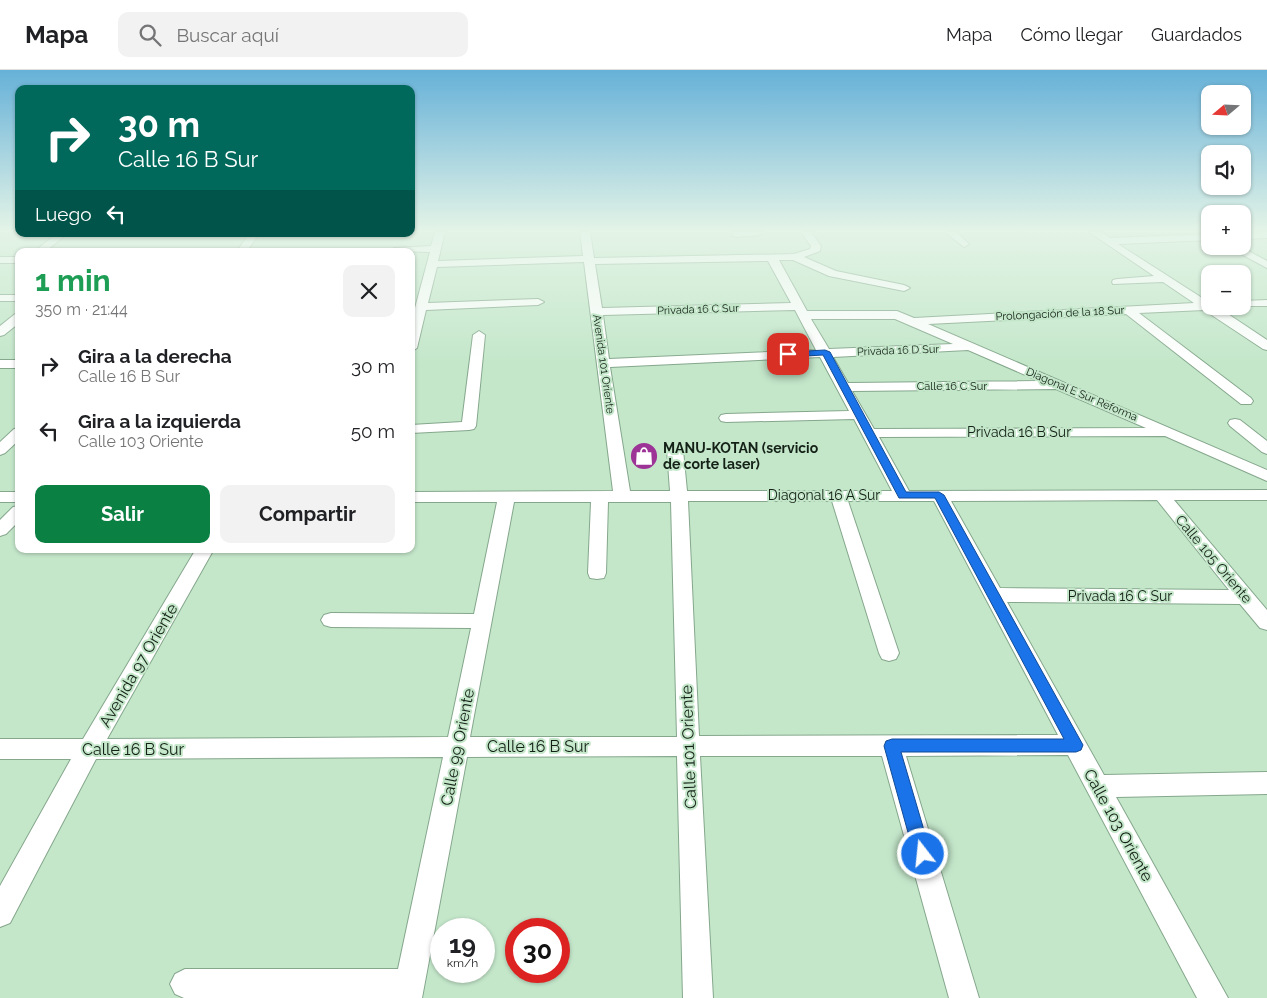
<!DOCTYPE html>
<html lang="es">
<head>
<meta charset="utf-8">
<style>
  :root { --surface:#fff; --page:#f2f2f2; --text:#202124; --muted:#757577; --line:#e0e0e0; --accent:#0b8043 }
  body { margin:0; font-family:Raleway,sans-serif; background:var(--page); color:var(--text); height:100vh; display:flex; flex-direction:column; font-size:19px; white-space:nowrap }
  * { box-sizing:border-box; margin:0 }
  p { font-size:16px; color:var(--muted) }
  .icon { flex:none; width:28px; height:28px; fill:none; stroke:currentColor; stroke-width:2; stroke-linecap:round; stroke-linejoin:round }
  .map { position:relative; flex:1; overflow:hidden }
  .side { position:absolute; left:15px; top:178px; width:400px; height:305px; display:flex; flex-direction:column; background:var(--surface); border-radius:10px; box-shadow:0 1px 4px #0004 }
  .side>* { flex:none }
  .banner { position:absolute; left:15px; top:15px; width:400px; height:152px; border-radius:10px; box-shadow:0 1px 4px #0004; background:#00695c; color:#fff; overflow:hidden }
  .needle { width:32px; rotate:251deg }
  .controls { position:absolute; left:1201px; top:15px; display:grid; gap:10px }
  .controls a { display:grid; place-items:center; width:50px; height:50px; border-radius:10px; background:var(--surface); box-shadow:0 1px 4px #0004; font-size:25px }
  .speed { position:absolute; left:430px; top:848px; display:flex; gap:10px; font-size:25px; font-weight:700; text-align:center }
  .speed>* { display:grid; place-content:center; width:65px; height:65px; border-radius:50%; background:var(--surface); box-shadow:0 1px 4px #0004; line-height:1 }
  .speed small { font-size:12px; font-weight:400 }
  .speed .limit { border:8px solid #d22; background:#fff; color:#111 }
  .pin { position:absolute; display:grid; place-items:center; width:42px; height:42px; color:#fff; margin:-21px; border-radius:10px; box-shadow:0 2px 8px #0006 }
  .me { position:absolute; width:55px; margin:-28px; rotate:344deg; stroke-linejoin:round; filter:drop-shadow(0 0 4px #0008) }
  .turn { display:flex; align-items:center; gap:18px; height:105px; padding:0 20px; font-size:22px }
  .turn .icon { width:65px; height:65px; stroke-width:2.5 }
  .turn b { display:block; font-size:35px; line-height:42px }
  .then { display:flex; align-items:center; height:48px; padding:0 20px; background:#0003; gap:10px; font-size:19px }
  .round { display:grid; place-items:center; flex:none; width:52px; height:52px; border-radius:10px; background:var(--page) }
  .headline { display:flex; align-items:center; justify-content:space-between; height:85px; padding:0 20px }
  h1 { font-size:30px; font-weight:700; line-height:38px; color:#1e9e55 }
  .primary-button { display:flex; gap:10px; margin-top:auto; padding:10px 20px }
  .primary-button a { flex:1; height:58px; border-radius:10px; background:var(--accent); color:#fff; font-size:20px; font-weight:700; line-height:58px; text-align:center }
  .primary-button a+a { background:var(--page); color:var(--text) }
  ul { padding:0; list-style:none }
  li { display:flex; align-items:center; gap:15px; height:65px; padding:0 20px }
  li div { flex:1 }
  li b { display:block; font-size:19px }
  li em { font-style:normal }
  header { display:flex; align-items:center; gap:30px; box-sizing:border-box; height:70px; padding:0 25px; background:var(--surface); border-bottom:1px solid var(--line) }
  header strong { font-size:24px }
  nav { display:flex; gap:28px; margin-inline-start:auto; font-size:18px }
  .search { width:350px; height:45px; background:var(--page); display:flex; align-items:center; gap:12px; box-sizing:border-box; padding:0 18px; border-radius:10px; color:var(--muted); font-size:19px }
  .map>svg:first-child { display:block }
  .lines { fill:none; stroke-linecap:round; stroke-linejoin:round }
  .minor-casing { stroke:#85a78c; stroke-width:2 }
  .minor { fill:#fff; fill-rule:evenodd }
  .route { fill:#1a73e8; stroke:#114b97 }
  .labels { text-anchor:middle; stroke-width:4; stroke-linejoin:round; paint-order:stroke }
  .far-street-label { font-size:11px; fill:#142117; stroke:#c4e7ca }
  .street-label { font-size:14px; fill:#142117; stroke:#c4e7ca }
  .poi-label { font-size:14px; font-weight:bold; fill:#142117; stroke:#c4e7ca; text-anchor:start }
  .near-street-label { font-size:16px; fill:#142117; stroke:#c4e7ca }
</style>
</head>
<body>
<header>
<strong>Mapa</strong>
<div class="search"><svg class="icon" aria-label="search" viewBox="0 0 24 24"><circle cx="10" cy="10" r="6"/><path d="M15 15l6 6"/></svg>Buscar aquí</div>
<nav><a>Mapa</a><a>Cómo llegar</a><a>Guardados</a></nav>
</header>
<div class="map">
<svg width="1267" height="928" viewBox="0 0 1267 928">
  <rect width="100%" height="100%" fill="#c4e7ca"/>
  <g class="lines">
    <defs>
      <g id="minor">
        <path d="M435,162H445L438,191L583,186L580,162H590L594,188L794,184L810,179L811,176L801,162H811L821,176L820,181L804,187L836,201L904,215L910,218L904,221L829,206L793,190H779L807,241H897L914,248L1194,233L1163,212L1113,214L1112,212L1113,210L1117,209L1154,206L1089,162H1101L1110,168L1210,164V170L1118,174L1210,233V236H1216L1267,270V280L1263,279L1204,240L1139,243L1251,328L1253,331L1251,334H1241L1126,244L928,254L1267,400V411L1165,366L879,367L909,421L1267,420V430H1174L1267,540V560L1260,558L1240,534L1007,532L1104,705L1267,702V724L1116,727L1228,928H1197L1068,685L906,686L979,928H949L882,686H700L713,928H683L677,686L467,687L422,928H184L175,924L170,914L175,904L185,899H398L443,687L96,689L10,853L0,857V816L71,689H0V669H83L196,479H214L107,669L448,667L471,558L331,557L324,555L321,550L324,545L331,543L474,544L497,432H411V422L613,421L584,192L437,197L428,233L538,229L544,232L538,235L426,240L417,278L411,282V253L430,182L389,181L394,178L431,176ZM768,191L791,233L602,238L595,194ZM795,240L816,280L609,289L603,245ZM811,249H895L953,274L829,279ZM968,280L1039,311L848,313L833,287ZM820,287L849,341L726,344L721,345L719,348L721,351L726,352L854,349L892,421H687L683,380L680,377H670L667,380L670,421H630L610,297ZM1056,319L1146,358L874,359L852,321ZM1157,430L1229,520L1000,518L951,431ZM688,431H832L879,583L882,589L889,591L896,589L899,583L848,431H934L1058,665L699,666ZM514,432H591L588,503L590,508L597,509L604,508L606,503L608,432H671L677,667H470Z"/>
        <path d="M732,162H764L759,165L736,167L733,166Z"/>
        <path d="M945,162H956L969,174L964,177Z"/>
        <path d="M1267,162V168L1242,169V163Z"/>
        <path d="M56,164H67L46,181H35Z"/>
        <path d="M249,164H259L247,181H237Z"/>
        <path d="M1226,176H1239L1267,191V198Z"/>
        <rect x="0" y="187" width="19" height="6"/>
        <rect x="0" y="225" width="19" height="6"/>
        <path d="M1267,230V236H1238H1242V231Z"/>
        <path d="M15,244H19V253L4,265L0,266V256Z"/>
        <path d="M479,261L485,265L476,356L474,359L469,360L411,363V355L462,352L473,265Z"/>
        <rect x="0" y="290" width="19" height="8"/>
        <path d="M1235,349L1240,350L1267,371V384L1262,382L1230,356L1228,353L1230,350Z"/>
        <path d="M19,358V370L5,383L0,385V372L14,359Z"/>
        <rect x="0" y="422" width="19" height="10"/>
        <path d="M19,436V451L6,464L0,466V450L13,437Z"/>
      </g>
    </defs>
    <use href="#minor" class="minor-casing"/>
    <use href="#minor" class="minor"/>
  </g>
  <linearGradient id="sky" x2="0" y2="1"><stop stop-color="#66b1d8"/><stop offset="0.55" stop-color="#e4f4e7"/><stop offset="1" stop-color="#e4f4e7" stop-opacity="0"/></linearGradient>
  <rect width="1267" height="292" fill="url(#sky)"/>
  <path class="route" d="M825,280L830,282L906,422H939L944,425L1083,675L1081,680L1076,682H901L931,784L929,789L923,792L917,789L914,784L884,676L886,671L892,669H1064L935,428H899L823,285L788,287L784,284L788,282Z"/>
  <defs>
    <symbol id="shop-disc" viewBox="-11 -11 22 22"><circle r="9.5" fill="#9d3396" stroke="#c4e7ca"/><path d="M-5-2.5h2.3a2.7 3.5 0 0 1 5.4 0H5L5.5 6h-11ZM-1.5-2.5h3a1.5 2.3 0 0 0-3 0Z" fill="#fff"/></symbol>
  </defs>
  <g fill-rule="evenodd">
    <use href="#shop-disc" x="628" y="370" width="32" height="32"/>
  </g>
  <g class="labels">
    <g class="far-street-label">
      <text transform="translate(698 239) rotate(-2)" y="4">Privada 16 C Sur</text>
      <text transform="translate(1060 243) rotate(-3)" y="4">Prolongación de la 18 Sur</text>
      <text transform="translate(898 280) rotate(-2)" y="4">Privada 16 D Sur</text>
      <text transform="translate(604 294) rotate(82)" y="4">Avenida 101 Oriente</text>
      <text x="952" y="320">Calle 16 C Sur</text>
      <text transform="translate(1082 324) rotate(23)" y="4">Diagonal E Sur Reforma</text>
    </g>
    <g class="street-label">
      <text x="1019" y="367">Privada 16 B Sur</text>
      <text x="824" y="430">Diagonal 16 A Sur</text>
      <text transform="translate(1214 489) rotate(50)" y="5">Calle 105 Oriente</text>
      <text x="1120" y="531">Privada 16 C Sur</text>
    </g>
    <g class="poi-label">
      <text x="663" y="383">MANU-KOTAN (servicio<tspan x="663" dy="16">de corte laser)</tspan></text>
    </g>
    <g class="near-street-label">
      <text transform="translate(138 595) rotate(-60)" y="6">Avenida 97 Oriente</text>
      <text x="538" y="682">Calle 16 B Sur</text>
      <text transform="translate(457 677) rotate(-79)" y="6">Calle 99 Oriente</text>
      <text transform="translate(688 677) rotate(-92)" y="6">Calle 101 Oriente</text>
      <text x="133" y="685">Calle 16 B Sur</text>
      <text transform="translate(1119 755) rotate(61)" y="6">Calle 103 Oriente</text>
    </g>
  </g>
</svg>
<div class="controls">
<a><svg class="needle" viewBox="-14 -14 28 28"><path d="M0-13l5 13h-10z" fill="#e53935"/><path d="M0 13l5-13h-10z" fill="#757577"/></svg></a>
<a><svg class="icon" aria-label="sound" viewBox="0 0 24 24"><path d="M4 9h4l5-4v14l-5-4H4zM17 9q2 3 0 6"/></svg></a>
<a>+</a>
<a>−</a>
</div>
<div class="speed"><div>19<small>km/h</small></div><div class="limit">30</div></div>
<div class="pin" style="left:788px;top:284px;background:#d93025"><svg class="icon" aria-label="arrive" viewBox="0 0 24 24"><path d="M6 21V4h12l-3 4 3 4H6"/></svg></div>
<svg class="me" style="left:923px;top:784px" viewBox="-20 -20 40 40"><circle r="17" fill="#1a73e8" stroke="#fff" stroke-width="3"/><path d="M0-11L8 9 0 5-8 9z" fill="#fff"/></svg>
<div class="banner">
<div class="turn"><svg class="icon" aria-label="right" viewBox="0 0 24 24"><path d="M7 20v-9h11M14 6l5 5-5 5"/></svg><div><b>30 m</b>Calle 16 B Sur</div></div>
<div class="then">Luego<svg class="icon" aria-label="left" viewBox="0 0 24 24"><path d="M17 20v-9H6M10 6l-5 5 5 5"/></svg></div>
</div>
<section class="side">
<div class="headline"><div><h1>1 min</h1><p>350 m · 21:44</p></div><a class="round"><svg class="icon" aria-label="close" viewBox="0 0 24 24"><path d="M6 6l12 12M18 6L6 18"/></svg></a></div>
<ul>
<li><svg class="icon" aria-label="right" viewBox="0 0 24 24"><path d="M7 20v-9h11M14 6l5 5-5 5"/></svg><div><b>Gira a la derecha</b><p>Calle 16 B Sur</p></div><em>30 m</em></li>
<li><svg class="icon" aria-label="left" viewBox="0 0 24 24"><path d="M17 20v-9H6M10 6l-5 5 5 5"/></svg><div><b>Gira a la izquierda</b><p>Calle 103 Oriente</p></div><em>50 m</em></li>
</ul>
<div class="primary-button"><a>Salir</a><a>Compartir</a></div>
</section>
</div>
</body>
</html>
